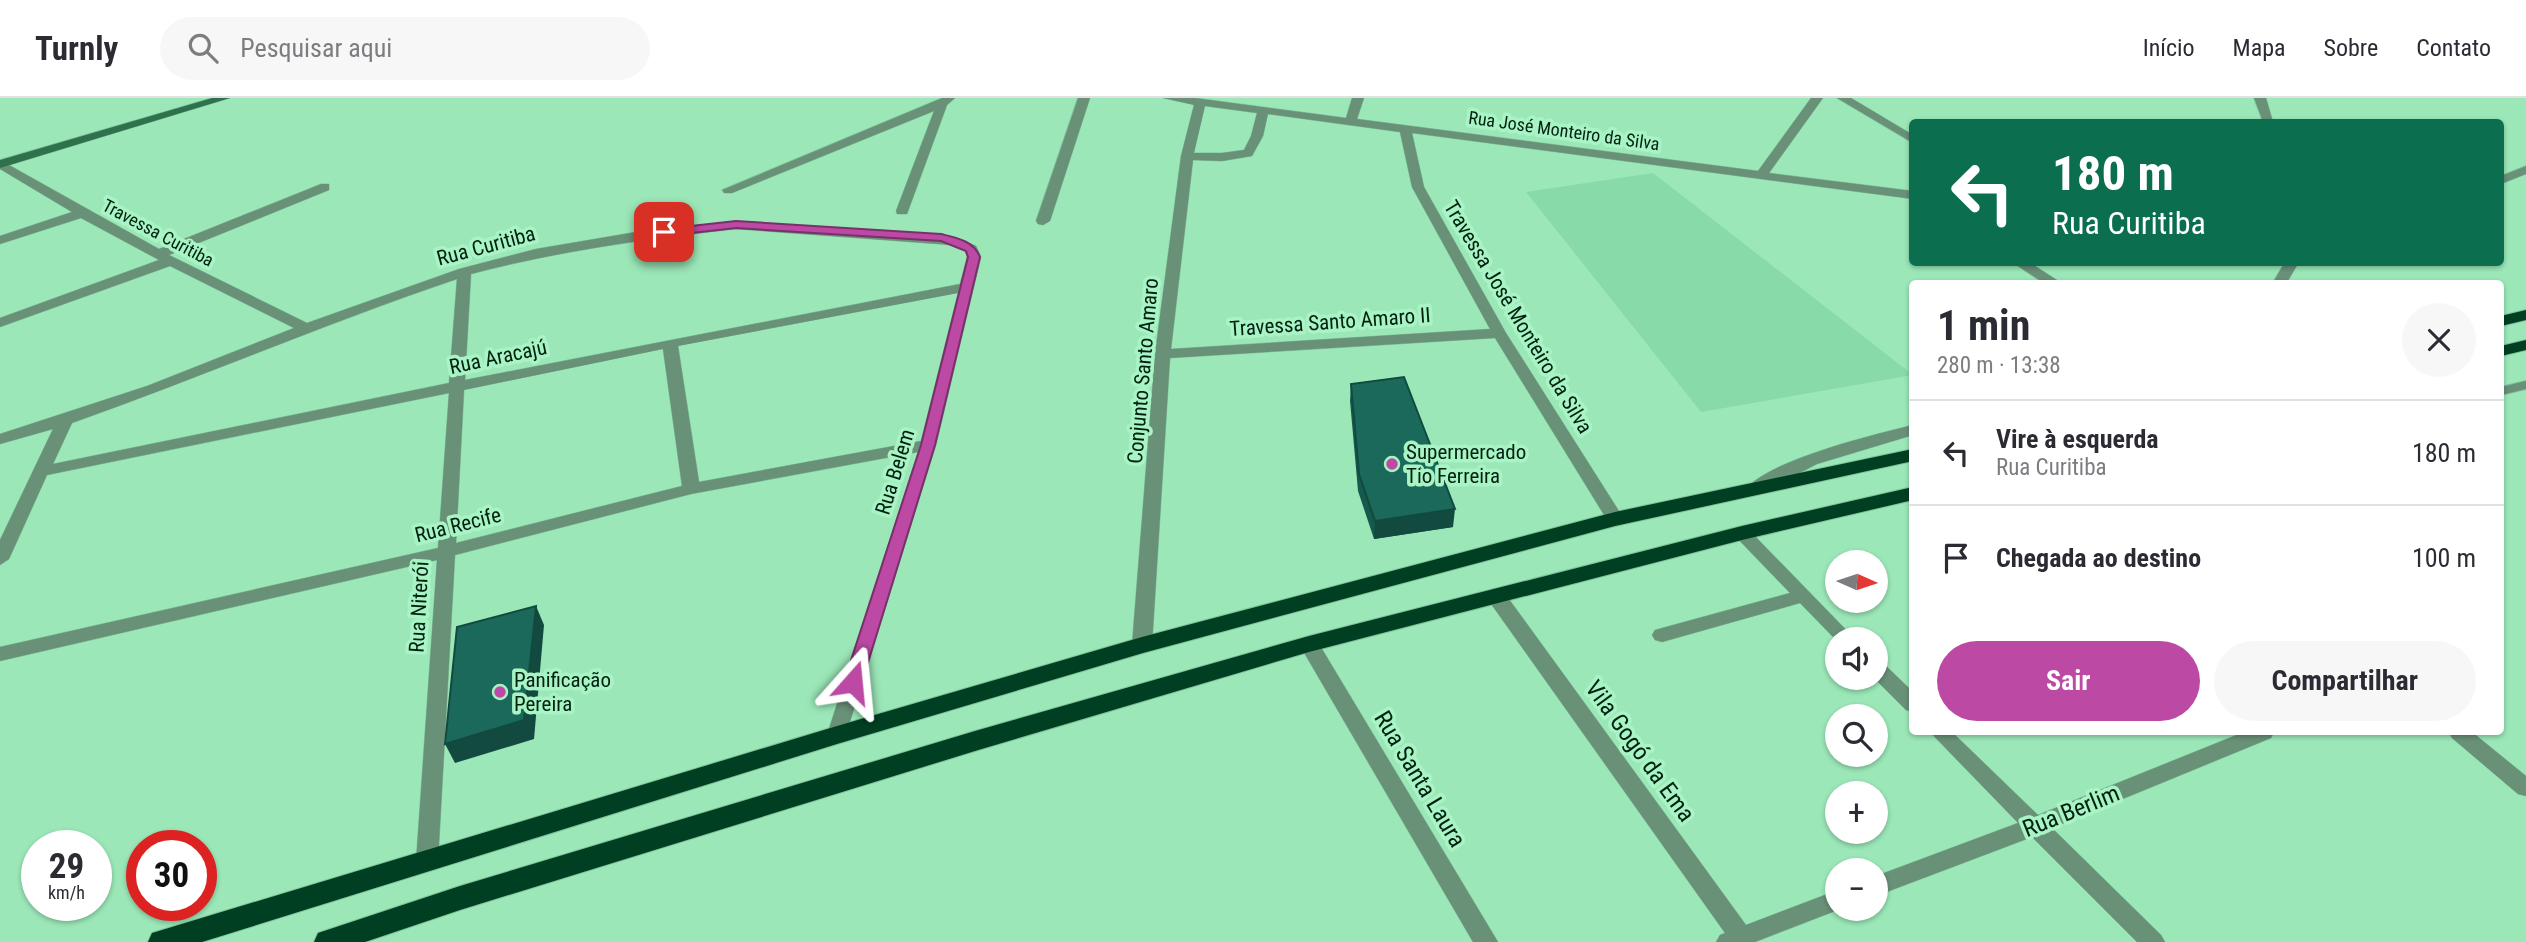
<!DOCTYPE html>
<html lang="pt">
<head>
<meta charset="utf-8">
<style>
  :root { --surface:#fff; --page:#f7f7f7; --text:#2b2b33; --muted:#7c7c81; --line:#e1e1e2; --accent:#bc4aa4 }
  body { margin:0; font-family:"Roboto Condensed",sans-serif; background:var(--page); color:var(--text); height:100vh; display:flex; flex-direction:column; font-size:26px; white-space:nowrap }
  * { box-sizing:border-box; margin:0 }
  p { font-size:23px; color:var(--muted) }
  .icon { flex:none; width:38px; height:38px; fill:none; stroke:currentColor; stroke-width:2; stroke-linecap:round; stroke-linejoin:round }
  .map { position:relative; flex:1; overflow:hidden }
  .side { position:absolute; left:1909px; top:182px; width:595px; height:455px; display:flex; flex-direction:column; background:var(--surface); border-radius:7px; box-shadow:0 2px 5px #0004 }
  .side>* { flex:none }
  .top-card { position:absolute; left:1909px; top:21px; width:595px; height:147px; border-radius:7px; box-shadow:0 2px 5px #0004; background:#0b6e4f; color:#fff; overflow:hidden }
  .needle { width:46px; rotate:93deg }
  .fabs { position:absolute; left:1825px; top:452px; display:grid; gap:14px }
  .fabs a { display:grid; place-items:center; width:63px; height:63px; border-radius:50%; background:var(--surface); box-shadow:0 2px 5px #0004; font-size:35px }
  .speed { position:absolute; left:21px; top:732px; display:flex; gap:14px; font-size:35px; font-weight:700; text-align:center }
  .speed>* { display:grid; place-content:center; width:91px; height:91px; border-radius:50%; background:var(--surface); box-shadow:0 2px 5px #0004; line-height:1 }
  .speed small { font-size:18px; font-weight:400 }
  .speed .limit { border:10px solid #d22; background:#fff; color:#111 }
  .pin { position:absolute; display:grid; place-items:center; width:60px; height:60px; color:#fff; margin:-30px; border-radius:14px; box-shadow:0 4px 10px #0006 }
  .me { position:absolute; width:77px; margin:-38px; rotate:18deg; stroke-linejoin:round; filter:drop-shadow(0 0 5px #0008) }
  .turn { display:flex; align-items:center; gap:24px; height:147px; padding:0 28px; font-size:32px }
  .turn .icon { width:91px; height:91px; stroke-width:2.5 }
  .turn b { display:block; font-size:49px; line-height:60px }
  .round { display:grid; place-items:center; flex:none; width:74px; height:74px; border-radius:37px; background:var(--page) }
  .headline { display:flex; align-items:center; justify-content:space-between; height:119px; padding:0 28px }
  h1 { font-size:42px; font-weight:700; line-height:52px }
  .action { display:flex; gap:14px; margin-top:auto; padding:14px 28px }
  .action a { flex:1; height:80px; border-radius:42px; background:var(--accent); color:#fff; font-size:28px; font-weight:700; line-height:80px; text-align:center }
  .action a+a { background:var(--page); color:var(--text) }
  ul { padding:0; list-style:none }
  li { display:flex; align-items:center; gap:21px; height:105px; padding:0 28px; border-top:2px solid var(--line) }
  li div { flex:1 }
  li b { display:block; font-size:26px }
  li em { font-style:normal }
  header { display:flex; align-items:center; gap:42px; box-sizing:border-box; height:98px; padding:0 35px; background:var(--surface); border-bottom:2px solid var(--line) }
  header strong { font-size:33px }
  nav { display:flex; gap:38px; margin-inline-start:auto; font-size:24px }
  .search { width:490px; height:63px; background:var(--page); display:flex; align-items:center; gap:18px; box-sizing:border-box; padding:0 24px; border-radius:38px; color:var(--muted); font-size:26px }
  .map>svg:first-child { display:block }
  .built { fill:#88daa9 }
  .lines { fill:none; stroke-linecap:round; stroke-linejoin:round }
  .lane-casing { stroke:#7fc39a; stroke-width:2 }
  .street-casing { stroke:#7fc39a; stroke-width:1 }
  .secondary-casing { stroke:#7fc39a; stroke-width:1 }
  .highway-casing { stroke:#7fc39a; stroke-width:2 }
  .lane { fill:#699178; fill-rule:evenodd }
  .street { fill:#699178; fill-rule:evenodd }
  .secondary { fill:#30714d; fill-rule:evenodd }
  .highway { fill:#003f22; fill-rule:evenodd }
  .wall { fill:#165a4d }
  .shaded-wall { fill:#124a3f }
  .building { fill:#1a695a; stroke:#124a3f; stroke-width:2 }
  .route { fill:#bc4aa4; stroke:#7a306b; stroke-width:2 }
  .poi-dot { fill:#bc4aa4; stroke:#a8f4c5; stroke-width:2.5 }
  .labels { text-anchor:middle; stroke-width:7; stroke-linejoin:round; paint-order:stroke }
  .far-street-label { font-size:18px; fill:#022111; stroke:#a8f4c5 }
  .street-label { font-size:21px; fill:#022111; stroke:#a8f4c5 }
  .poi-label { font-size:21px; fill:#022111; stroke:#a8f4c5; text-anchor:start }
  .near-street-label { font-size:24px; fill:#022111; stroke:#a8f4c5 }
</style>
</head>
<body>
<header>
<strong>Turnly</strong>
<div class="search"><svg class="icon" aria-label="search" viewBox="0 0 24 24"><circle cx="10" cy="10" r="6"/><path d="M15 15l6 6"/></svg>Pesquisar aqui</div>
<nav><a>Início</a><a>Mapa</a><a>Sobre</a><a>Contato</a></nav>
</header>
<div class="map">
<svg width="2526" height="844" viewBox="0 0 2526 844">
  <rect width="100%" height="100%" fill="#9be7b8"/>
  <path class="built" d="M1653,75L1913,277L1701,314L1526,94Z"/>
  <g class="lines">
    <defs>
      <path id="lane" d="M2526,283V291L2501,297V289Z"/>
      <g id="street">
        <path d="M942,0H955L947,7L907,116H897L896,113L934,13L732,95H724L722,92Z"/>
        <path d="M1078,0H1090L1050,123L1043,127L1038,126L1036,123Z"/>
        <path d="M1163,0H1195L1346,20L1352,0H1364L1357,21L1758,73L1811,0H1823L1769,75L1913,93V101L1412,35L1424,89L1506,235L1624,421L1615,427L1609,425L1495,240L1170,260L1152,547L1149,552H1135L1132,547L1155,256L1181,58L1194,7ZM1205,8L1257,15L1251,38L1244,52L1222,55H1194ZM1268,16L1400,34L1412,89L1490,231L1171,251L1193,62L1222,63L1252,58L1263,38Z"/>
        <path d="M1837,0H1851L1913,37V45Z"/>
        <path d="M2254,0H2266L2273,24H2263Z"/>
        <path d="M0,62L159,151L321,86H329V92L169,157L307,225L459,171L536,151L636,134L736,123L955,139L976,148L981,159L936,347L844,643L837,645L830,643L827,637L918,354L691,396L455,457L438,764L435,771L427,773L419,771L416,764L437,462L0,563V549L438,450L449,295L47,377L9,461L0,467V442L53,331L0,346V336L147,288L294,230L170,168L0,229V220L159,162L81,120L0,146V138L72,114L0,71ZM736,131L952,147L965,153L967,159L960,186L465,282L471,176C558,153 646,141 736,131ZM457,181L449,285L53,366L72,325C201,279 327,225 457,181ZM958,195L921,343L699,384L678,248ZM663,251L682,388L456,445L464,292Z"/>
        <path d="M2526,68V76L2501,86V78Z"/>
        <path d="M2012,164H2029L2063,186H2045Z"/>
        <path d="M2285,164H2299L2286,186H2272Z"/>
        <path d="M1913,327V337L1817,366L1761,395L1755,396L1746,391C1769,362 1876,336 1913,327Z"/>
        <path d="M1742,429L1748,431L1855,541H1838V544L1800,505L1662,544L1655,542L1652,537L1655,532L1790,495L1736,439L1733,435Z"/>
        <path d="M1496,492L1503,493L1746,827L1838,792V810H1843L1755,844H1716L1720,837L1725,835L1489,503L1487,498L1489,493Z"/>
        <path d="M1309,539L1316,541L1498,844H1473L1299,546L1302,541Z"/>
        <path d="M1876,563L1883,565L1913,594V614L1906,612L1873,579H1876Z"/>
        <path d="M1930,634H1952L2038,717L2244,634H2274L2271,640L2052,730L2161,837L2165,844H2137L2032,739L1876,798V778L2018,725Z"/>
        <path d="M2449,634H2472L2526,678V698L2518,696L2452,640Z"/>
      </g>
      <path id="secondary" d="M212,0H230L0,70V62Z"/>
      <g id="highway">
        <path d="M2526,212V222L2501,228V218Z"/>
        <path d="M2526,242V252L2501,258V248Z"/>
        <path d="M1913,351V363L1615,428L1143,555L837,646L202,844H148L152,835L162,832L837,628L1142,539L1615,414Z"/>
        <path d="M1913,389V402L1742,442L1309,554L975,653L460,812L365,844H314L318,835L460,788L975,633L1309,538L1742,428Z"/>
      </g>
    </defs>
    <use href="#lane" class="lane-casing"/>
    <use href="#street" class="street-casing"/>
    <use href="#secondary" class="secondary-casing"/>
    <use href="#highway" class="highway-casing"/>
    <use href="#lane" class="lane"/>
    <use href="#street" class="street"/>
    <use href="#secondary" class="secondary"/>
    <use href="#highway" class="highway"/>
  </g>
  <path class="wall" d="M1351,286L1453,429L1374,441L1358,393L1350,303Z"/>
  <g class="shaded-wall">
    <path d="M1455,411L1453,429L1374,441L1375,423Z"/>
    <path d="M536,508L544,527L534,641L455,665L445,646Z"/>
  </g>
  <g class="building">
    <path d="M1404,279L1455,411L1375,423L1359,376L1351,286Z"/>
    <path d="M536,508L524,622L445,646L457,529Z"/>
  </g>
  <path class="route" d="M736,123L941,136C957,140 974,143 980,159L935,347L862,584L860,589H847L844,584L921,347L968,159L966,153L941,143L736,130L664,138L658,134L664,131Z"/>
  <g class="poi-dot">
    <circle cx="1392" cy="366" r="7"/>
    <circle cx="500" cy="594" r="7"/>
  </g>
  <g class="labels">
    <g class="far-street-label">
      <text transform="translate(1564 33) rotate(8)" y="6">Rua José Monteiro da Silva</text>
      <text transform="translate(158 135) rotate(28)" y="6">Travessa Curitiba</text>
    </g>
    <g class="street-label">
      <text transform="translate(486 148) rotate(-15)" y="7">Rua Curitiba</text>
      <text transform="translate(1518 219) rotate(59)" y="7">Travessa José Monteiro da Silva</text>
      <text transform="translate(1330 224) rotate(-4)" y="7">Travessa Santo Amaro II</text>
      <text transform="translate(498 259) rotate(-12)" y="7">Rua Aracajú</text>
      <text transform="translate(1143 273) rotate(-85)" y="7">Conjunto Santo Amaro</text>
      <text transform="translate(895 374) rotate(-73)" y="7">Rua Belem</text>
      <text transform="translate(458 427) rotate(-14)" y="7">Rua Recife</text>
      <text transform="translate(419 509) rotate(-87)" y="7">Rua Niterói</text>
    </g>
    <g class="poi-label">
      <text x="1406" y="361">Supermercado<tspan x="1406" dy="24">Tio Ferreira</tspan></text>
      <text x="514" y="589">Panificação<tspan x="514" dy="24">Pereira</tspan></text>
    </g>
    <g class="near-street-label">
      <text transform="translate(1640 653) rotate(54)" y="8">Vila Gogó da Ema</text>
      <text transform="translate(1420 681) rotate(59)" y="8">Rua Santa Laura</text>
      <text transform="translate(2071 713) rotate(-22)" y="8">Rua Berlim</text>
    </g>
  </g>
</svg>
<div class="fabs">
<a><svg class="needle" viewBox="-14 -14 28 28"><path d="M0-13l5 13h-10z" fill="#e53935"/><path d="M0 13l5-13h-10z" fill="#7c7c81"/></svg></a>
<a><svg class="icon" aria-label="sound" viewBox="0 0 24 24"><path d="M4 9h4l5-4v14l-5-4H4zM17 9q2 3 0 6"/></svg></a>
<a><svg class="icon" aria-label="search" viewBox="0 0 24 24"><circle cx="10" cy="10" r="6"/><path d="M15 15l6 6"/></svg></a>
<a>+</a>
<a>−</a>
</div>
<div class="speed"><div>29<small>km/h</small></div><div class="limit">30</div></div>
<div class="pin" style="left:664px;top:134px;background:#d93025"><svg class="icon" aria-label="arrive" viewBox="0 0 24 24"><path d="M6 21V4h12l-3 4 3 4H6"/></svg></div>
<svg class="me" style="left:853px;top:584px" viewBox="-20 -20 40 40"><path d="M0-17L14 15 0 8-14 15z" fill="#bc4aa4" stroke="#fff" stroke-width="4"/></svg>
<div class="top-card">
<div class="turn"><svg class="icon" aria-label="left" viewBox="0 0 24 24"><path d="M17 20v-9H6M10 6l-5 5 5 5"/></svg><div><b>180 m</b>Rua Curitiba</div></div>
</div>
<section class="side">
<div class="headline"><div><h1>1 min</h1><p>280 m · 13:38</p></div><a class="round"><svg class="icon" aria-label="close" viewBox="0 0 24 24"><path d="M6 6l12 12M18 6L6 18"/></svg></a></div>
<ul>
<li><svg class="icon" aria-label="left" viewBox="0 0 24 24"><path d="M17 20v-9H6M10 6l-5 5 5 5"/></svg><div><b>Vire à esquerda</b><p>Rua Curitiba</p></div><em>180 m</em></li>
<li><svg class="icon" aria-label="arrive" viewBox="0 0 24 24"><path d="M6 21V4h12l-3 4 3 4H6"/></svg><div><b>Chegada ao destino</b></div><em>100 m</em></li>
</ul>
<div class="action"><a>Sair</a><a>Compartilhar</a></div>
</section>
</div>
</body>
</html>
